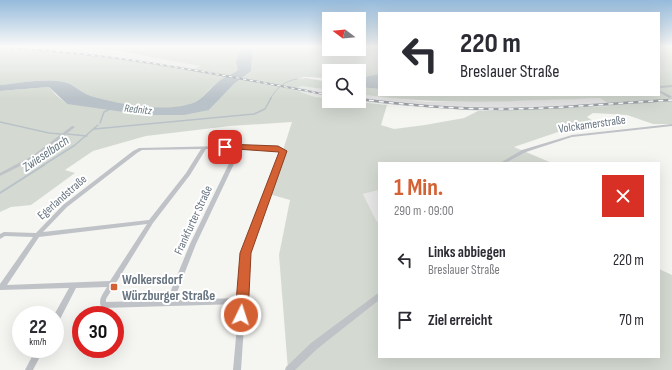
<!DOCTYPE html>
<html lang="de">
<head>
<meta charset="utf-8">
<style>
  :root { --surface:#fff; --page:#f7f7f7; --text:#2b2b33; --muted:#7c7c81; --accent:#d46134 }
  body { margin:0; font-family:"Sofia Sans Condensed",sans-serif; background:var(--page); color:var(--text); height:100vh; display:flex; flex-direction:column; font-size:15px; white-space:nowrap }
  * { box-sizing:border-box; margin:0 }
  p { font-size:13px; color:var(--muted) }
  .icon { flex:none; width:22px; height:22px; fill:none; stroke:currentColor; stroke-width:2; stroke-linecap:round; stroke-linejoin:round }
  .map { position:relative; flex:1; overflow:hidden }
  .details { position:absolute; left:378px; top:162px; width:282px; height:196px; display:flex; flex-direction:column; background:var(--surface); border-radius:0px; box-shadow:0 4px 16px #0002 }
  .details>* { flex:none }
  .hud { position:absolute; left:378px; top:12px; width:282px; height:84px; border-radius:0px; box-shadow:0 4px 16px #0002; background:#fff; color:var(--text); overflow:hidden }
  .needle { width:26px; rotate:286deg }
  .fabs { position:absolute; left:322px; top:12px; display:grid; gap:8px }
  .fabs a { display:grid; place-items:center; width:44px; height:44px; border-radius:0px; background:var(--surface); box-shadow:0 4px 16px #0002; font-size:20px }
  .speed { position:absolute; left:12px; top:306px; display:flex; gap:8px; font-size:20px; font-weight:700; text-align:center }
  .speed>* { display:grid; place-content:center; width:52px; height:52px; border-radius:50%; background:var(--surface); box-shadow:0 4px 16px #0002; line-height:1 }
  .speed small { font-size:10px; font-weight:400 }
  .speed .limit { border:6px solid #d22; background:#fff; color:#111 }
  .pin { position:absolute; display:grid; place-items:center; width:34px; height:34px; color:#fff; margin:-17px; border-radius:8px; box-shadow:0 2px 6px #0006 }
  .me { position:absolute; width:44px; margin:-22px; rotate:4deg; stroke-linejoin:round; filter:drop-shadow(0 0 3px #0008) }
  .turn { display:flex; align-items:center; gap:14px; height:84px; padding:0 16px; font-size:18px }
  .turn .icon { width:52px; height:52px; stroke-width:2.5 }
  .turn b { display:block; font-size:28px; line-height:34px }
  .round { display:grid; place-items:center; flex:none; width:42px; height:42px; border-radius:0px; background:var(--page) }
  .summary { display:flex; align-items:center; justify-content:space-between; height:68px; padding:0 16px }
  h1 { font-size:24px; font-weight:700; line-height:30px; color:var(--accent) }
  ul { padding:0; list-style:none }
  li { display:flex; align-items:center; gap:12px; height:60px; padding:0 16px }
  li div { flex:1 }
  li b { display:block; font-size:15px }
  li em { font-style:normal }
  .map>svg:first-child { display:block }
  .built { fill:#e6e7e6 }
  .green { fill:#d4dad2 }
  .water { fill:#b9c2c8 }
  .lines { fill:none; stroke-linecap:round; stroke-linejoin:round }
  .stream-far2 { stroke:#b9c2c8; stroke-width:1 }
  .stream-far1 { stroke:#b9c2c8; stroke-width:1.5 }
  .stream { stroke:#b9c2c8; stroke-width:2 }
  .minor { fill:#bfc2c6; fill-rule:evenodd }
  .rail-far1-casing { stroke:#9fa4aa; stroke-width:2 }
  .rail-casing { stroke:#9fa4aa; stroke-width:2.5 }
  .rail-far1 { stroke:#fff; stroke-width:1; stroke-dasharray:3.5; stroke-linecap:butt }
  .rail { stroke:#fff; stroke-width:1.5; stroke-dasharray:5; stroke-linecap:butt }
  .route { fill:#d46134; stroke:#8a3f22 }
  .poi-dot { fill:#d46134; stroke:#fff; stroke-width:1.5 }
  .labels { text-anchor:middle; stroke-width:4; stroke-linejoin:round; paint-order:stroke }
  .far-water-label { font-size:11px; font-style:italic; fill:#63757e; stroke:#fff }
  .street-label { font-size:12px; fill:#677481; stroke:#fff }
  .water-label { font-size:13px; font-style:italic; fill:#63757e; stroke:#fff }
  .near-poi-label { font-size:14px; font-weight:bold; fill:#677481; stroke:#fff; text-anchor:start }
</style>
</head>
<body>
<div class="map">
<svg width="672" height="370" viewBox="0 0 672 370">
  <rect width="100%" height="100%" fill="#f5f5f2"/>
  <g class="built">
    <path d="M0,47L85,48L151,56L200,66L192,71L117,57L35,49L0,50Z"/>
    <path d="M301,86L329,90V98L315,97L294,90Z"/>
    <path d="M359,94L426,102L518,101L600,98L611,106L478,111L350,101H359Z"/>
    <path d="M379,190V223L376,220L363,194Z"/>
  </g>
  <g class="green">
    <path d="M68,47H241L239,70C232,75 224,77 218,82C210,87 204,98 195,102C170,115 117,104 91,96C81,93 74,84 64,82C46,78 19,83 0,85V50C66,49 128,59 192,71L200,66L119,51Z"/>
    <path d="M253,47H329V49H359V47L368,49L379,47V74L359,78V71H329V78L304,77L297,79L306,78L329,82V90L301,86L295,90L315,97L329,98V101H350L387,105L381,125L394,129L425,125L464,118L478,111L611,106L600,98C520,101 439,106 359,94V87L379,89V95H659V47H672V124H653L627,115L593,113L587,117L604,128L558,132L514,147L552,163H379V190L363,194L376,220L379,223V357H659V269L672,275V370H288L279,255L290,200L269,194L292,122L230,126L146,136L93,151L65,170L75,173L31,205L11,207L0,212V91L49,87L56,95L67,104L209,110L234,84L251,71Z"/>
  </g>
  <g class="water">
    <path d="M241,47H253L251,71L234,84L209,110L184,115H145L67,104L49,87L0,91V85C19,83 45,78 64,82C74,84 81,93 91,96C118,104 168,114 195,102C204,98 210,88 218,82C223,77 232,75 238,70L236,62Z"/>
    <path d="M379,74V89L359,87V78Z"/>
  </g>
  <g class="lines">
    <path class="stream-far2" d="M270,99C277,88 284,81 297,79"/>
    <g class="stream-far1">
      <path d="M0,122L49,133L61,134"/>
      <path d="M100,123L104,112L110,109"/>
      <path d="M94,129L254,114L265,109L271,98"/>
      <path d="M67,134L87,136"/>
      <path d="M42,166L75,145L98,125"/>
    </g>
    <path class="stream" d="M0,193L44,165"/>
    <g class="minor">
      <path d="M672,85V87L661,88L659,89V86Z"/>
      <path d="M659,90L671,96L672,97L669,98L659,92Z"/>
      <path d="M672,124V126L572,137L526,152L505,163H500L522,150L572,135Z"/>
      <path d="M72,126H73L75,127L36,158L0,176V173L32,156Z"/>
      <path d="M225,146L282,149L285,151L249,253L241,370H233L239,304L103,308L101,307C98,299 103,294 107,287L76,288L58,323L55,324L54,315L69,288L0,290V284L33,237L5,236L0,239V234L4,232L36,233L63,205L133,151L139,148ZM225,148L236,149L190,244L167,300L106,302V299L153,223L190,175L206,149ZM201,149L186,173L149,220L43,232L67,207L137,153L142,150ZM241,149L281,151L243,253L239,298L174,300L196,244ZM147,224L110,281L7,285L39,237Z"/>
      <path d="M379,293V300L317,349L295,370H285L286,367L311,343L377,294Z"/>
      <path d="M36,349H44L33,370H25Z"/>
    </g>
    <defs>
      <path id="rail-far1" d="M0,48C112,52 220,75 329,95"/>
      <path id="rail" d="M359,99C405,105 452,109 499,109C557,109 614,103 672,100"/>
    </defs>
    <use href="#rail-far1" class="rail-far1-casing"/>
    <use href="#rail" class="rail-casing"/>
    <use href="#rail-far1" class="rail-far1"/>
    <use href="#rail" class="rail"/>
  </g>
  <linearGradient id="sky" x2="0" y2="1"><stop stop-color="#95badb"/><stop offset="0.47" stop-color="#fafaf9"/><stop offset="1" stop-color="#fafaf9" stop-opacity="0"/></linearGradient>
  <rect width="672" height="99" fill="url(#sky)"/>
  <path class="route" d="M225,144L278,146L287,151L251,253L248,315L246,319L241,321L236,319L235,315L240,253L279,152L222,148L221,147Z"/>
  <rect class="poi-dot" x="110" y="283" width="8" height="8" rx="2"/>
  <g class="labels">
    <g class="far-water-label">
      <text transform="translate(138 109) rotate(6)" y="4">Rednitz</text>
    </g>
    <g class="street-label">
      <text transform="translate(592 124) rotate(-8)" y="4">Volckamerstraße</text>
      <text transform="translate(62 197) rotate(-41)" y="4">Egerlandstraße</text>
      <text transform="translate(193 220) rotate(-65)" y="4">Frankfurter Straße</text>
    </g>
    <g class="water-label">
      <text transform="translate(45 153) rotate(-34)" y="5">Zwieselbach</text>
    </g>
    <g class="near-poi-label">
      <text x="122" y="284">Wolkersdorf<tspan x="122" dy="16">Würzburger Straße</tspan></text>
    </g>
  </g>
</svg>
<div class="fabs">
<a><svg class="needle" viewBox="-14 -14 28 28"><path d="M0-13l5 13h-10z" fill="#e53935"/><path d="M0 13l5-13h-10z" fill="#7c7c81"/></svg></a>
<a><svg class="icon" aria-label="search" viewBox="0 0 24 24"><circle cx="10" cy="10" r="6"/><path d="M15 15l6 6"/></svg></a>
</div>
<div class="speed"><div>22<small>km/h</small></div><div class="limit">30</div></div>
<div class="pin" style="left:225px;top:147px;background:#d93025"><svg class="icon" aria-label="arrive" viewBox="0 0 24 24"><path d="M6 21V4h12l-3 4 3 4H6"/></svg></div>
<svg class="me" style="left:241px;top:315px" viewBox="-20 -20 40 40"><circle r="17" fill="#d46134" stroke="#fff" stroke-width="3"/><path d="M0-11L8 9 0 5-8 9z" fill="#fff"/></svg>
<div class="hud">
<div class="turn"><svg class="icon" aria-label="left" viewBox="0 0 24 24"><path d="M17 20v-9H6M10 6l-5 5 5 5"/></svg><div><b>220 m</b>Breslauer Straße</div></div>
</div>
<section class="details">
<div class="summary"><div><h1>1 Min.</h1><p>290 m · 09:00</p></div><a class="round" style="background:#d93025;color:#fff"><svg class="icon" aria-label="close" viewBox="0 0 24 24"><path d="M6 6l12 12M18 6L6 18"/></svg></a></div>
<ul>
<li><svg class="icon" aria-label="left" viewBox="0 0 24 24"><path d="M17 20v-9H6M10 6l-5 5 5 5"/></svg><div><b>Links abbiegen</b><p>Breslauer Straße</p></div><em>220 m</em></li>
<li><svg class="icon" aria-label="arrive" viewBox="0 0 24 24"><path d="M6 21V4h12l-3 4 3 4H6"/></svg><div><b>Ziel erreicht</b></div><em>70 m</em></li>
</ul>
</section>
</div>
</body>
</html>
